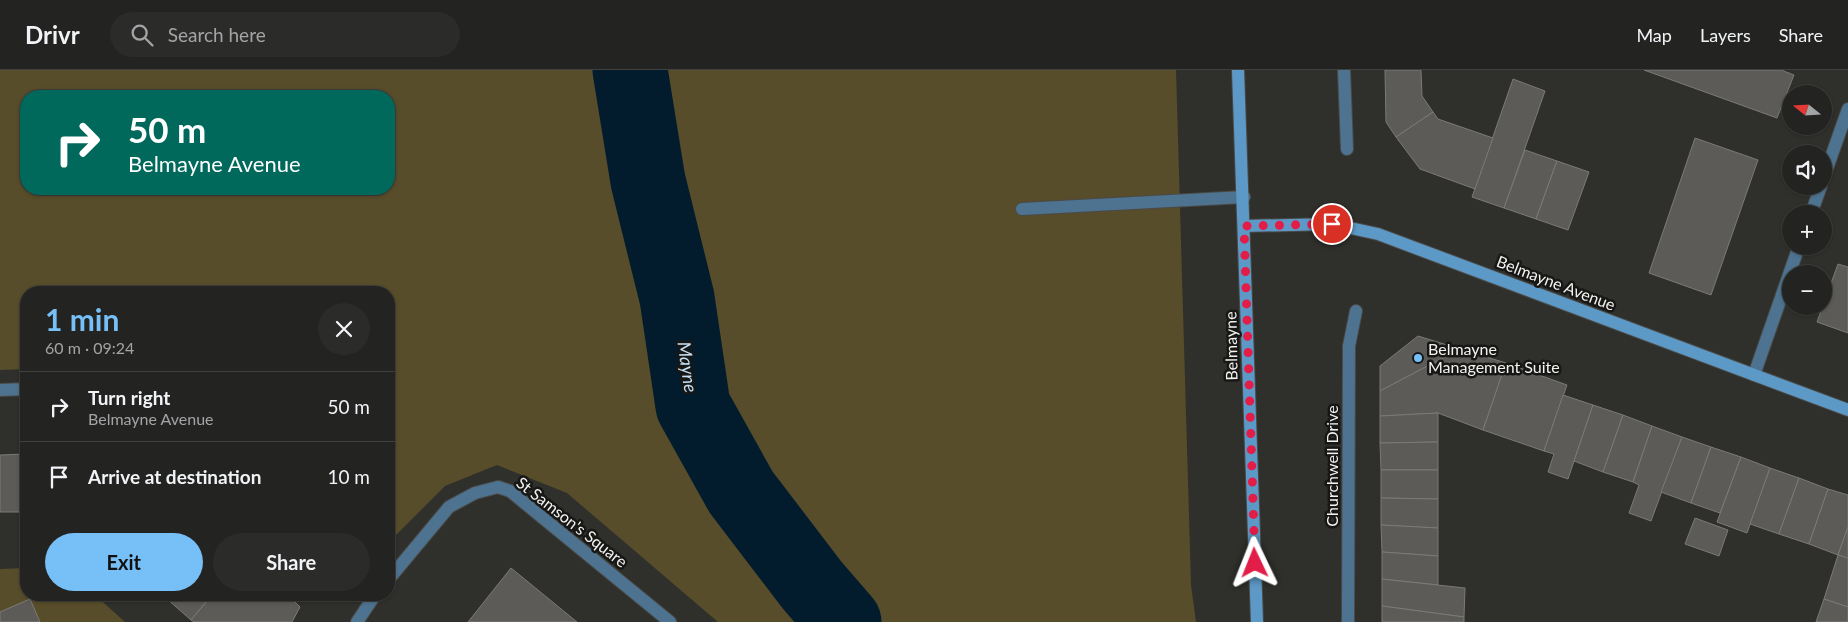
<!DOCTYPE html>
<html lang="en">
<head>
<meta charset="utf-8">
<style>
  :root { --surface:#232321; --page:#2b2b2a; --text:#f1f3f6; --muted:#a3a4a5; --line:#40403f; --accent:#77bff7 }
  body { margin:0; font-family:Lato,sans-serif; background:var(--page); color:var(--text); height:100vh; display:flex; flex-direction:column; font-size:19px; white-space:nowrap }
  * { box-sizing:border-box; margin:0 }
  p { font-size:16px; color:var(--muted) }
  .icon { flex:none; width:28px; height:28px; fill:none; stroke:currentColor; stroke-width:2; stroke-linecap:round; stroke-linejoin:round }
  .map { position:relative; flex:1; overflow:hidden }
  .panel { position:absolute; left:20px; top:216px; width:375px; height:315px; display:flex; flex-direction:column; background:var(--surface); border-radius:20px; box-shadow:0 1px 4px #0004,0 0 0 1px var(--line) }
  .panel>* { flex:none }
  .guide { position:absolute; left:20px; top:20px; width:375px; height:105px; border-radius:20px; box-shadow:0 1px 4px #0004,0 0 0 1px var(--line); background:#00695c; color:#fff; overflow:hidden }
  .needle { width:32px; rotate:288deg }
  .buttons { position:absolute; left:1782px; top:15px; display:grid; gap:10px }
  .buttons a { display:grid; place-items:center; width:50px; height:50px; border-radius:50%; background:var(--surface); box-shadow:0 1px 4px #0004,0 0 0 1px var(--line); font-size:25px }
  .pin { position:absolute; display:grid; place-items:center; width:42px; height:42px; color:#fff; margin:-21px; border:2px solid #fff; border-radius:50%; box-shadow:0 1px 5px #0007 }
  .me { position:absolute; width:55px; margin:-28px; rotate:358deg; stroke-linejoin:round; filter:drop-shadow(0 0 4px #0008) }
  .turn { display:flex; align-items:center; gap:18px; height:105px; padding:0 25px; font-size:22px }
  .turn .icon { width:65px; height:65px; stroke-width:2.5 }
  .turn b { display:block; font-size:35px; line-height:42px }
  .round { display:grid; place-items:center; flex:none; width:52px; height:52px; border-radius:26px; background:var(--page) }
  .overview { display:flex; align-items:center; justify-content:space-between; height:85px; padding:0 25px }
  h1 { font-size:30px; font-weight:700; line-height:38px; color:var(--accent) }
  .action { display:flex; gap:10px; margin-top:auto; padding:10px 25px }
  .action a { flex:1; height:58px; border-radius:30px; background:var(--accent); color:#111; font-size:20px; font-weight:700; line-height:58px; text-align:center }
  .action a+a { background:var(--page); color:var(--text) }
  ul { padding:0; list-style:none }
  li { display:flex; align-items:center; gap:15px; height:70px; padding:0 25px; border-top:1px solid var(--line) }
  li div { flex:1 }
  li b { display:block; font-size:19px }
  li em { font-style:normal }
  header { display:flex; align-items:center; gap:30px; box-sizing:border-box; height:70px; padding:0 25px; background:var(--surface); border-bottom:1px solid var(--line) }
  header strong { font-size:24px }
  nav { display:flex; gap:28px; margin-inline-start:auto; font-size:18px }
  .search { width:350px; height:45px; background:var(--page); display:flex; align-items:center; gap:12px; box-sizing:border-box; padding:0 18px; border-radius:28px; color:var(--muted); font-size:19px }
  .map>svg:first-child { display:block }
  .green { fill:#584d2a; fill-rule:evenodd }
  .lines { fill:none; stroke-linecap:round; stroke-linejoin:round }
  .river { stroke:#031c2d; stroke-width:75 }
  .building { fill:#5c5b58; stroke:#7b7a77 }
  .lane-casing { stroke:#4a4a47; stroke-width:14 }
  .street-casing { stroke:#4a4a47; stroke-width:14 }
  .secondary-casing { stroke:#4a4a47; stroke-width:14 }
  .lane { stroke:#4e7390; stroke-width:12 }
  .street { stroke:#4e7390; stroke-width:12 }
  .secondary { stroke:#5d99c7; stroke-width:12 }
  .route { stroke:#e11d48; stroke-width:9; stroke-dasharray:0 16.2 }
  .poi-dot { fill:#77bff7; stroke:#171715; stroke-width:2 }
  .labels { text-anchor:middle; stroke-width:5; stroke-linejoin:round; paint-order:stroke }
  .street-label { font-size:16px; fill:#f3f2f0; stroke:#171715 }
  .poi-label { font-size:16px; fill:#f3f2f0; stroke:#171715; text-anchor:start }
  .water-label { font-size:18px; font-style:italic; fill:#c4e0f6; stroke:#171715 }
</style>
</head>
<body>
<header>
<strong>Drivr</strong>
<div class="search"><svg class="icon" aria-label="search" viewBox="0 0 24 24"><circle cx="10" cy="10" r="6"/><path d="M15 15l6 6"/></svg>Search here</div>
<nav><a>Map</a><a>Layers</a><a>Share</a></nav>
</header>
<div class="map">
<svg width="1848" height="552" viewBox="0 0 1848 552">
  <rect width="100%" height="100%" fill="#2f2f2c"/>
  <g class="green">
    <path d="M0,0H1176L1191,515L1196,552H718L567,423L497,395L445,416L389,472V222H26V299L0,300ZM26,26H389V119H26Z"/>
    <path d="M26,498V525H95L125,552H0V499Z"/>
  </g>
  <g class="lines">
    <path class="river" d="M630,0L648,111L677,228L693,336L741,422L812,515L844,552"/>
  </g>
  <g class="building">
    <path d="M1385,0H1421L1422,26L1433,42L1396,67L1386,52Z"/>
    <path d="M1644,0H1781L1794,5L1777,48Z"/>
    <path d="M1513,9L1545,21L1504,138L1472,127Z"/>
    <path d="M1433,42L1438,49L1493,68L1475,119L1420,99L1396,67Z"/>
    <path d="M1695,68L1758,90L1711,225L1649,203Z"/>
    <path d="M1525,80L1557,91L1536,149L1504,138Z"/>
    <path d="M1557,91L1589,102L1568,160L1536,149Z"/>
    <path d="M1838,194L1848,197V263L1817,252Z"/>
    <path d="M1418,266L1460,279L1380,321V296Z"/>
    <path d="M1460,279L1506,293L1483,360L1438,343L1380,346V321Z"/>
    <path d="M1506,293L1567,315L1544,381L1483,360Z"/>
    <path d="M1563,325L1593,335L1568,409L1548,402L1554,384L1544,381Z"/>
    <path d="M1593,335L1623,345L1603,402L1574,391Z"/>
    <path d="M1438,343V372L1380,373V346Z"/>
    <path d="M1623,345L1652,356L1633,412L1603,402Z"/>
    <path d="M1652,356L1682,367L1651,451L1629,443L1639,415L1633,412Z"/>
    <path d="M1682,367L1711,377L1691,433L1661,422Z"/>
    <path d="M1438,372V400H1381L1380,373Z"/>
    <path d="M1711,377L1741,387L1720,443L1691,433Z"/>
    <path d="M26,384V442H0V385Z"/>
    <path d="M1741,387L1770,398L1747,463L1717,452Z"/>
    <path d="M1770,398L1799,408L1779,464L1750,454Z"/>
    <path d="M1381,400H1438V429L1381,428Z"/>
    <path d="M1799,408L1828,419L1809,474L1779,464Z"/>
    <path d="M1828,419L1848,425V457L1838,485L1809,474Z"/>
    <path d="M1381,428L1438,429V458L1381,455Z"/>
    <path d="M1695,448L1728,460L1719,486L1685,474Z"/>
    <path d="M1381,455L1438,458V486L1382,482Z"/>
    <path d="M1848,457V488L1838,485Z"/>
    <path d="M1382,482L1438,486V515L1382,509Z"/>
    <path d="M1838,485L1848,488V537L1824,529Z"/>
    <path d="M511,498L577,552H468Z"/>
    <path d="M1382,509L1465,518L1464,547L1382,536Z"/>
    <path d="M170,525H212L191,550L167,529Z"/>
    <path d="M212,525H288L300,537L292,552H194L191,550Z"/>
    <path d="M30,529L40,552H0V542Z"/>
    <path d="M1824,529L1848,537V552H1816Z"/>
    <path d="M1382,536L1464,547V552H1382Z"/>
  </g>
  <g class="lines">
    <defs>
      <path id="lane" d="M1022,139L1244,127"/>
      <g id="street">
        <path d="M1344,0L1347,79"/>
        <path d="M1824,107L1848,39"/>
        <path d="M1811,144L1821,116"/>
        <path d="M1754,305L1799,176"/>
        <path d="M0,320L26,319"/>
        <path d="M389,509L449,437L475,423L498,417L510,421L670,552"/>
        <path d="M357,552L375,525"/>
        <path d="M1348,552L1349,276L1356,241"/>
      </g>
      <g id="secondary">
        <path d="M1238,0L1257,552"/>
        <path d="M1244,156L1332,154L1378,164L1848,340"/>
      </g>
    </defs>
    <use href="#lane" class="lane-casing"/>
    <use href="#street" class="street-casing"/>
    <use href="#secondary" class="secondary-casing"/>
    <use href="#lane" class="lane"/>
    <use href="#street" class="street"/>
    <use href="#secondary" class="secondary"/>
  </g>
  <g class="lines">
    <path class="route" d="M1255,493L1244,156L1332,154"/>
  </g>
  <circle class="poi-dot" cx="1418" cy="288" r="5"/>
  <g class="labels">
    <g class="street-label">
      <text transform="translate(1556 213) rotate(21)" y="6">Belmayne Avenue</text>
      <text transform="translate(1231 276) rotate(-91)" y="6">Belmayne</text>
      <text transform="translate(1332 396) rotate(-90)" y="6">Churchwell Drive</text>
      <text transform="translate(572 452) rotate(38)" y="6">St Samson's Square</text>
    </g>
    <g class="poi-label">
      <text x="1428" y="285">Belmayne<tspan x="1428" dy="18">Management Suite</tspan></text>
    </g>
    <g class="water-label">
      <text transform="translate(687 297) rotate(82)" y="6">Mayne</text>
    </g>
  </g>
</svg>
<div class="buttons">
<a><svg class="needle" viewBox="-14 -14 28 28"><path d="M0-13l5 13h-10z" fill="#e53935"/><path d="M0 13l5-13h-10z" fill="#a3a4a5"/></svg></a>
<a><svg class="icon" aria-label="sound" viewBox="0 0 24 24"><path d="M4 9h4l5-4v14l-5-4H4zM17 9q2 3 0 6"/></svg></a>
<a>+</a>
<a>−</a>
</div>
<div class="pin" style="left:1332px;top:154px;background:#d93025"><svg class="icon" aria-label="arrive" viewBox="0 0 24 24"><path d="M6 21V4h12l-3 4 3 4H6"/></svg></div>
<svg class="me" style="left:1255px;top:493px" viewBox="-20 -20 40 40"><path d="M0-17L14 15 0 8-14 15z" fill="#e11d48" stroke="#fff" stroke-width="4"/></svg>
<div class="guide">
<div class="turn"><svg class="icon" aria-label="right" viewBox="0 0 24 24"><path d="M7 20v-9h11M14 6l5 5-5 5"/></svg><div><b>50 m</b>Belmayne Avenue</div></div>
</div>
<section class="panel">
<div class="overview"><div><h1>1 min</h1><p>60 m · 09:24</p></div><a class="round"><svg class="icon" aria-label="close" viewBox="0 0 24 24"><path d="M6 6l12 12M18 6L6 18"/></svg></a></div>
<ul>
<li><svg class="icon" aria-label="right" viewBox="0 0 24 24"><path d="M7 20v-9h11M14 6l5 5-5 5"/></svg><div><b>Turn right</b><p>Belmayne Avenue</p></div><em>50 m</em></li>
<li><svg class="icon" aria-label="arrive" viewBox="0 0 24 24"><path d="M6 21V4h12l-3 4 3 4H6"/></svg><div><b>Arrive at destination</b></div><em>10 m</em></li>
</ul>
<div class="action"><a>Exit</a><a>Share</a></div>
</section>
</div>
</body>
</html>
